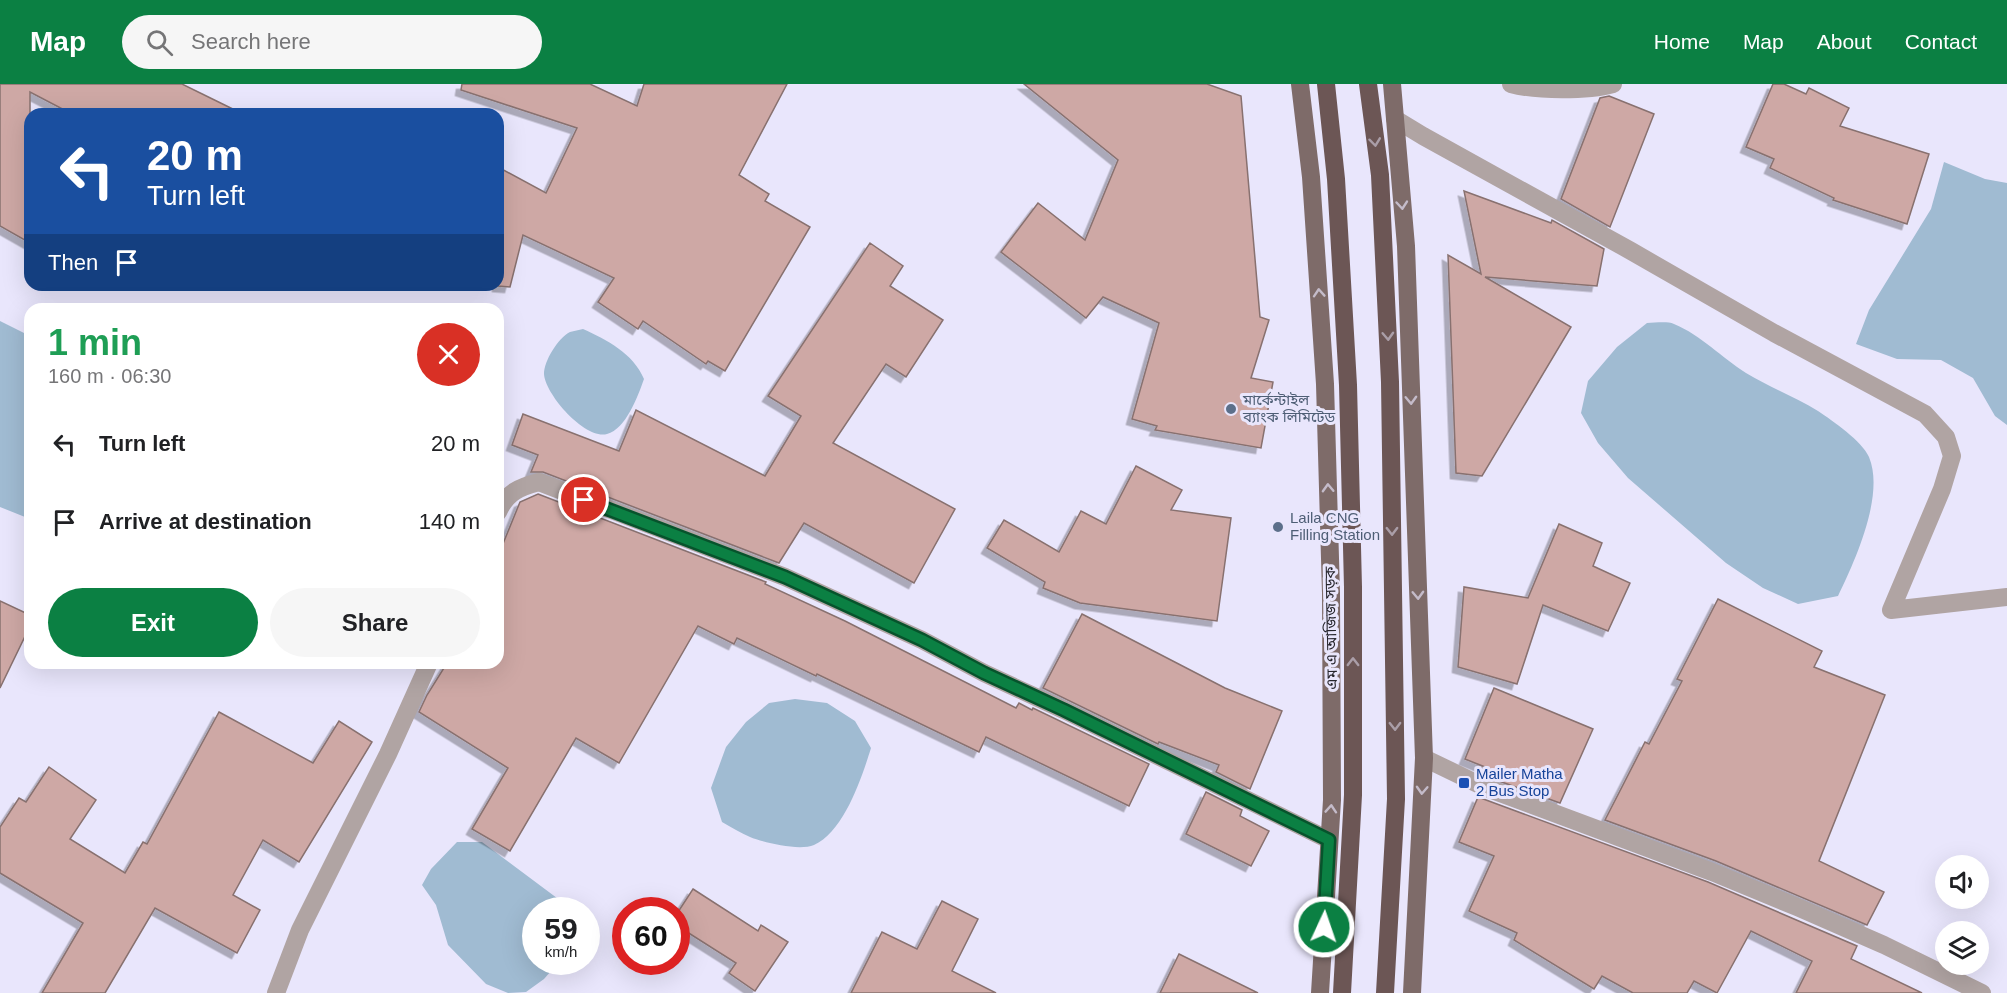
<!DOCTYPE html>
<html lang="en">
<head>
<meta charset="utf-8">
<style>
  :root { --surface:#fff; --page:#f6f6f6; --text:#202124; --muted:#757577; --accent:#0b8043 }
  body { margin:0; font-family:Helvetica,"Noto Sans Bengali",sans-serif; background:var(--page); color:var(--text); height:100vh; display:flex; flex-direction:column; font-size:22px; white-space:nowrap }
  * { box-sizing:border-box; margin:0 }
  p { font-size:20px; color:var(--muted) }
  .icon { flex:none; width:33px; height:33px; fill:none; stroke:currentColor; stroke-width:2; stroke-linecap:round; stroke-linejoin:round }
  .map { position:relative; flex:1; overflow:hidden }
  .sheet { position:absolute; left:24px; top:219px; width:480px; height:366px; display:flex; flex-direction:column; background:var(--surface); border-radius:18px; box-shadow:0 6px 24px #0002 }
  .sheet>* { flex:none }
  .hud { position:absolute; left:24px; top:24px; width:480px; height:183px; border-radius:18px; box-shadow:0 6px 24px #0002; background:#1a4fa0; color:#fff; overflow:hidden }
  .controls { position:absolute; left:1935px; top:771px; display:grid; gap:12px }
  .controls a { display:grid; place-items:center; width:54px; height:54px; border-radius:50%; background:var(--surface); box-shadow:0 6px 24px #0002; font-size:30px }
  .speed { position:absolute; left:522px; top:813px; display:flex; gap:12px; font-size:30px; font-weight:700; text-align:center }
  .speed>* { display:grid; place-content:center; width:78px; height:78px; border-radius:50%; background:var(--surface); box-shadow:0 6px 24px #0002; line-height:1 }
  .speed small { font-size:15px; font-weight:400 }
  .speed .limit { border:9px solid #d22; background:#fff; color:#111 }
  .pin { position:absolute; display:grid; place-items:center; width:51px; height:51px; color:#fff; margin:-26px; border:3px solid #fff; border-radius:50%; box-shadow:0 2px 6px #0007 }
  .me { position:absolute; width:66px; margin:-33px; rotate:3deg; stroke-linejoin:round; filter:drop-shadow(0 0 4px #0008) }
  .turn { display:flex; align-items:center; gap:21px; height:126px; padding:0 24px; font-size:27px }
  .turn .icon { width:78px; height:78px; stroke-width:2.5 }
  .turn b { display:block; font-size:42px; line-height:51px }
  .then { display:flex; align-items:center; height:57px; padding:0 24px; background:#0003; gap:12px; font-size:22px }
  .round { display:grid; place-items:center; flex:none; width:63px; height:63px; border-radius:32px; background:var(--page) }
  .head { display:flex; align-items:center; justify-content:space-between; height:102px; padding:0 24px }
  h1 { font-size:36px; font-weight:600; line-height:45px; color:#1e9e55 }
  .action { display:flex; gap:12px; margin-top:auto; padding:12px 24px }
  .action a { flex:1; height:69px; border-radius:36px; background:var(--accent); color:#fff; font-size:24px; font-weight:600; line-height:69px; text-align:center }
  .action a+a { background:var(--page); color:var(--text) }
  ul { padding:0; list-style:none }
  li { display:flex; align-items:center; gap:18px; height:78px; padding:0 24px }
  li div { flex:1 }
  li b { display:block; font-size:22px }
  li em { font-style:normal }
  header { display:flex; align-items:center; gap:36px; box-sizing:border-box; height:84px; padding:0 30px; background:var(--accent); color:#fff }
  header strong { font-size:28px }
  nav { display:flex; gap:33px; margin-inline-start:auto; font-size:21px }
  .search { width:420px; height:54px; background:var(--page); display:flex; align-items:center; gap:15px; box-sizing:border-box; padding:0 21px; border-radius:33px; color:var(--muted); font-size:22px }
  .map>svg:first-child { display:block }
  .water { fill:#a0bbd2 }
  .building { fill:#cea8a5; stroke:#88716f; stroke-width:1.5; filter:url(#shadow) }
  .lines { fill:none; stroke-linecap:round; stroke-linejoin:round }
  .street { stroke:#b0a4a3; stroke-width:18 }
  .primary { stroke:#7e6b69; stroke-width:18 }
  .highway { stroke:#6c5655; stroke-width:18 }
  .oneway { stroke:#aa9ea8 }
  .oneway2 { stroke:#c4bbc9 }
  .route-casing { stroke:#07532c; stroke-width:15 }
  .route { stroke:#0b8043; stroke-width:10 }
  .service-dot { fill:#5c6f8a; stroke:#e9e6fc; stroke-width:2 }
  .transit-dot { fill:#1a4fb4; stroke:#e9e6fc; stroke-width:2 }
  .labels { text-anchor:middle; stroke-width:6; stroke-linejoin:round; paint-order:stroke }
  .service-label { font-size:15px; fill:#4e5e75; stroke:#e9e6fc; text-anchor:start }
  .street-label { font-size:15px; fill:#26252c; stroke:#e9e6fc }
  .transit-label { font-size:15px; fill:#164399; stroke:#e9e6fc; text-anchor:start }
</style>
</head>
<body>
<header>
<strong>Map</strong>
<div class="search"><svg class="icon" aria-label="search" viewBox="0 0 24 24"><circle cx="10" cy="10" r="6"/><path d="M15 15l6 6"/></svg>Search here</div>
<nav><a>Home</a><a>Map</a><a>About</a><a>Contact</a></nav>
</header>
<div class="map">
<svg width="2007" height="909" viewBox="0 0 2007 909">
  <defs>
    <filter id="shadow"><feDropShadow dx="-5.5" dy="5.5" stdDeviation="0" flood-color="#0004"/></filter>
  </defs>
  <rect width="100%" height="100%" fill="#e9e6fc"/>
  <g class="water">
    <path d="M1944,78L1985,95L2007,99V341L1995,332L1973,294L1941,276L1897,275L1856,260L1869,226L1931,125Z"/>
    <path d="M0,237L30,252V408L25,433L0,423Z"/>
    <path d="M1647,239C1655,239 1667,237 1674,240C1701,251 1722,274 1746,289C1769,303 1795,313 1818,327C1833,337 1862,357 1869,373C1885,411 1855,477 1838,512L1798,520L1763,504L1726,479L1628,394L1598,359L1581,329L1588,297L1617,263Z"/>
    <path d="M583,245C607,256 633,269 644,295C638,312 626,345 607,350C585,356 545,310 544,290C544,277 558,254 570,248C574,247 579,246 583,245Z"/>
    <path d="M795,615L827,619L855,637L871,664C862,693 844,748 814,761C799,767 765,759 750,753C741,749 731,743 722,738L711,704L726,663L746,638L769,619Z"/>
    <path d="M457,758H482L573,826H536V878H559L544,895L526,908L508,909L486,900L448,861L436,821L422,801L431,785Z"/>
  </g>
  <g class="building">
    <path d="M0,0H182L243,30H72L30,8V159L0,142Z"/>
    <path d="M462,0H590L637,22L644,0H787L739,91L769,110L765,117L810,143L725,287L708,277L706,280L643,237L638,245L598,218L614,194L523,151L510,203L498,202V83L546,109L577,44L461,6Z"/>
    <path d="M1024,0H1207L1241,12L1260,233L1269,236L1251,294L1273,298L1261,364L1155,346L1157,342L1132,335L1159,239L1103,213L1086,234L1001,168L1038,119L1085,156L1118,76Z"/>
    <path d="M1773,0H1784L1806,10L1809,4L1849,24L1840,42L1929,70L1907,140L1833,116L1834,114L1770,84L1774,75L1746,63Z"/>
    <path d="M1609,12L1654,30L1610,143L1561,115L1600,14Z"/>
    <path d="M1464,107L1551,139L1552,136L1604,165L1597,202L1485,193L1571,243L1482,392L1456,389L1448,171L1481,190Z"/>
    <path d="M870,159L903,182L890,202L943,236L906,293L886,280L833,359L955,425L914,499L804,439L779,479L543,388H531L538,371L512,361L523,330L619,367L636,326L765,392L801,332L768,312Z"/>
    <path d="M1136,382L1182,406L1171,426L1231,434L1217,537L1080,519L1043,504L1045,498L987,464L1004,436L1059,468L1081,427L1106,440Z"/>
    <path d="M538,410L766,498L765,500L845,537L1016,624L1019,619L1032,626L1033,624L1149,680L1129,722L986,653L979,668L817,590L816,592L737,554L734,560L698,542L619,679L576,654L510,767L472,745L508,684L419,628L427,611L447,579H498V472L520,418Z"/>
    <path d="M1559,440L1602,459L1593,482L1630,499L1608,547L1543,521L1517,600L1458,583L1464,503L1528,514Z"/>
    <path d="M1718,515L1822,567L1814,583L1885,611L1819,777L1884,808L1867,841L1716,777L1605,736L1645,658L1649,660L1682,597L1677,595Z"/>
    <path d="M0,517L30,531V542L0,604Z"/>
    <path d="M1082,530L1225,604L1282,627L1250,705L1216,688L1219,681L1159,658L1158,660L1043,604Z"/>
    <path d="M1494,604L1593,645L1560,719L1488,693L1487,692L1490,685L1465,675Z"/>
    <path d="M219,628L313,679L339,637L372,658L299,778L263,756L233,811L260,826L237,869L155,824L105,909H42L83,839L0,789V743L19,714L26,718L49,683L96,716L70,755L125,789L143,758L147,760Z"/>
    <path d="M1206,708L1242,726L1240,732L1269,747L1251,782L1186,750Z"/>
    <path d="M1478,713L1708,798L1857,862L1851,875L1922,909H1796L1812,877L1751,847L1717,909L1694,897L1687,909H1633L1602,892L1594,905L1514,856L1517,849L1469,827L1494,772L1459,758Z"/>
    <path d="M693,805L758,847L761,841L788,858L755,907L729,889L736,879L676,841V831Z"/>
    <path d="M942,817L978,835L952,887L996,909H851L882,848L917,865Z"/>
    <path d="M1179,870L1258,909H1160Z"/>
  </g>
  <g class="lines">
    <g class="street">
      <path d="M1511,0C1536,7 1588,7 1613,0"/>
      <path d="M1395,35L1423,52L1631,167L1774,249L1925,330L1946,353L1952,372L1942,405L1891,526L2007,513"/>
      <path d="M498,428C507,408 520,403 539,398L785,493L922,556L984,589L1064,626L1329,756"/>
      <path d="M1424,674L1484,703L1712,788L1797,823L1884,861L1982,909"/>
      <path d="M276,909L300,846L388,670L429,579"/>
    </g>
    <g class="primary">
      <path d="M1300,0L1311,93L1325,300L1331,509L1332,716L1320,909"/>
      <path d="M1392,0L1406,162L1424,674L1412,909"/>
    </g>
    <g class="highway">
      <path d="M1326,0L1336,95L1348,301L1353,503V711L1342,909"/>
      <path d="M1368,0L1380,91L1390,298L1396,715L1385,909"/>
    </g>
  </g>
  <defs><path id="oneway-chevron" d="M-2-3.5L2.5 0L-2 3.5" fill="none" stroke-width="1.6" stroke-linecap="round" stroke-linejoin="round" transform="scale(1.5)"/></defs>
  <g class="oneway">
    <use href="#oneway-chevron" transform="translate(1375 58) rotate(83)"/>
    <use href="#oneway-chevron" transform="translate(1388 252) rotate(87)"/>
    <use href="#oneway-chevron" transform="translate(1392 447) rotate(89)"/>
    <use href="#oneway-chevron" transform="translate(1353 578) rotate(-90)"/>
    <use href="#oneway-chevron" transform="translate(1395 642) rotate(89)"/>
  </g>
  <g class="oneway2">
    <use href="#oneway-chevron" transform="translate(1402 121) rotate(85)"/>
    <use href="#oneway-chevron" transform="translate(1319 209) rotate(-94)"/>
    <use href="#oneway-chevron" transform="translate(1411 316) rotate(88)"/>
    <use href="#oneway-chevron" transform="translate(1328 404) rotate(-92)"/>
    <use href="#oneway-chevron" transform="translate(1418 511) rotate(88)"/>
    <use href="#oneway-chevron" transform="translate(1422 706) rotate(93)"/>
    <use href="#oneway-chevron" transform="translate(1331 725) rotate(-86)"/>
  </g>
  <g class="lines">
    <defs>
      <path id="route" d="M584,416L785,493L922,556L984,589L1064,626L1329,756L1324,843"/>
    </defs>
    <use href="#route" class="route-casing"/>
    <use href="#route" class="route"/>
  </g>
  <g class="service-dot">
    <circle cx="1231" cy="325" r="6"/>
    <circle cx="1278" cy="443" r="6"/>
  </g>
  <rect class="transit-dot" x="1458" y="693" width="12" height="12" rx="3"/>
  <g class="labels">
    <g class="service-label">
      <text x="1243" y="321">মার্কেন্টাইল<tspan x="1243" dy="17">ব্যাংক লিমিটেড</tspan></text>
      <text x="1290" y="439">Laila CNG<tspan x="1290" dy="17">Filling Station</tspan></text>
    </g>
    <g class="street-label">
      <text transform="translate(1331 544) rotate(-91)" y="5">এম এ আজিজ সড়ক</text>
    </g>
    <g class="transit-label">
      <text x="1476" y="695">Mailer Matha<tspan x="1476" dy="17">2 Bus Stop</tspan></text>
    </g>
  </g>
</svg>
<div class="controls">
<a><svg class="icon" aria-label="sound" viewBox="0 0 24 24"><path d="M4 9h4l5-4v14l-5-4H4zM17 9q2 3 0 6"/></svg></a>
<a><svg class="icon" aria-label="layers" viewBox="0 0 24 24"><path d="M12 4l9 5-9 5-9-5zM3 14l9 5 9-5"/></svg></a>
</div>
<div class="speed"><div>59<small>km/h</small></div><div class="limit">60</div></div>
<div class="pin" style="left:584px;top:416px;background:#d93025"><svg class="icon" aria-label="arrive" viewBox="0 0 24 24"><path d="M6 21V4h12l-3 4 3 4H6"/></svg></div>
<svg class="me" style="left:1324px;top:843px" viewBox="-20 -20 40 40"><circle r="17" fill="#0b8043" stroke="#fff" stroke-width="3"/><path d="M0-11L8 9 0 5-8 9z" fill="#fff"/></svg>
<div class="hud">
<div class="turn"><svg class="icon" aria-label="left" viewBox="0 0 24 24"><path d="M17 20v-9H6M10 6l-5 5 5 5"/></svg><div><b>20 m</b>Turn left</div></div>
<div class="then">Then<svg class="icon" aria-label="arrive" viewBox="0 0 24 24"><path d="M6 21V4h12l-3 4 3 4H6"/></svg></div>
</div>
<section class="sheet">
<div class="head"><div><h1>1 min</h1><p>160 m · 06:30</p></div><a class="round" style="background:#d93025;color:#fff"><svg class="icon" aria-label="close" viewBox="0 0 24 24"><path d="M6 6l12 12M18 6L6 18"/></svg></a></div>
<ul>
<li><svg class="icon" aria-label="left" viewBox="0 0 24 24"><path d="M17 20v-9H6M10 6l-5 5 5 5"/></svg><div><b>Turn left</b></div><em>20 m</em></li>
<li><svg class="icon" aria-label="arrive" viewBox="0 0 24 24"><path d="M6 21V4h12l-3 4 3 4H6"/></svg><div><b>Arrive at destination</b></div><em>140 m</em></li>
</ul>
<div class="action"><a>Exit</a><a>Share</a></div>
</section>
</div>
</body>
</html>
